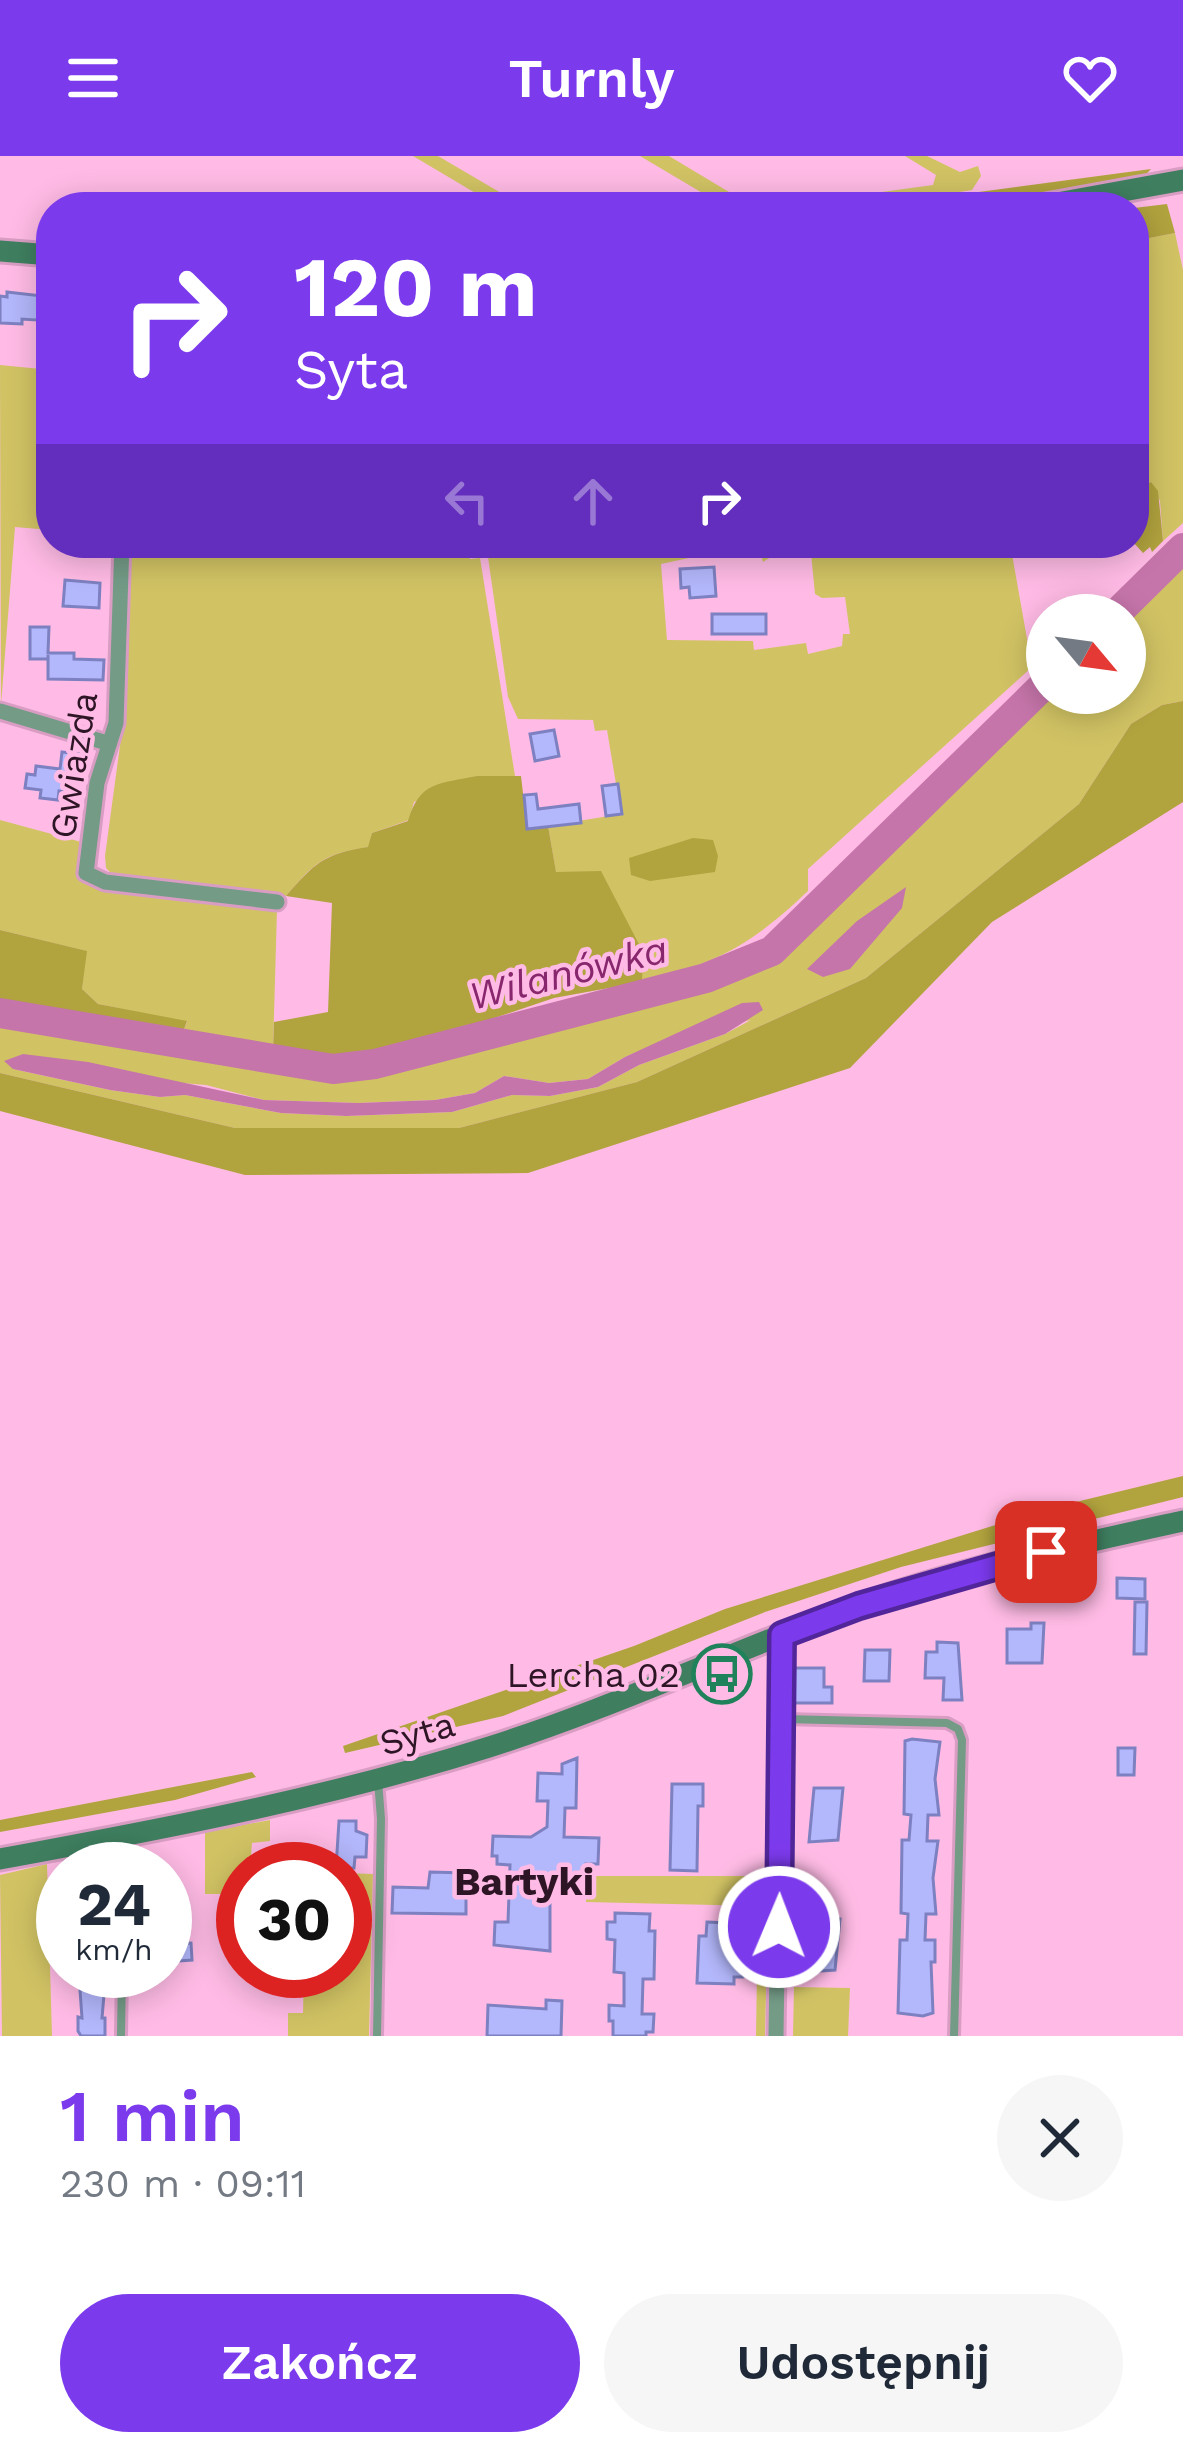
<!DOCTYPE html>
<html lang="pl">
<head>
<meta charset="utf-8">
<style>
  :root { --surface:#fff; --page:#f6f6f7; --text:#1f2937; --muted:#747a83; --accent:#7c3aed }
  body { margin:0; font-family:"Work Sans",sans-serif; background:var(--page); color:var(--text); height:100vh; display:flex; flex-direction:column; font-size:45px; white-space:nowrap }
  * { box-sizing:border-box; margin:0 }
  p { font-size:39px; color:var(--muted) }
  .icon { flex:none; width:66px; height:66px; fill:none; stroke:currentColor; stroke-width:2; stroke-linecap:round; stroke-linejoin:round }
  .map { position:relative; height:1880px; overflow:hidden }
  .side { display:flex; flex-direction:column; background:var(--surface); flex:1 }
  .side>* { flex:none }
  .guide { position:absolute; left:36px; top:36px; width:1113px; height:366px; border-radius:48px; box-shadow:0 6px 30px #0003; background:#7c3aed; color:#fff; overflow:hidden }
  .needle { width:78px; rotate:119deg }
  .tools { position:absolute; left:1026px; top:438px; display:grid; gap:24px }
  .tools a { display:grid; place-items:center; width:120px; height:120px; border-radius:50%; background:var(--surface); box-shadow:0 6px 30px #0003; font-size:60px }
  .speed { position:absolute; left:36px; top:1686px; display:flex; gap:24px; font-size:60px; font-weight:700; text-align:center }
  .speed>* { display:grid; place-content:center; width:156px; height:156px; border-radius:50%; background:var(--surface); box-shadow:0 6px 30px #0003; line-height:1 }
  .speed small { font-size:30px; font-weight:400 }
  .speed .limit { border:18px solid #d22; background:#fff; color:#111 }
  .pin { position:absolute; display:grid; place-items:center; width:102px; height:102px; color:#fff; margin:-51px; border-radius:24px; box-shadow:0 6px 18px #0006 }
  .me { position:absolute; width:132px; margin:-66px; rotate:1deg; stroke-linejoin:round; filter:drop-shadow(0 0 9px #0008) }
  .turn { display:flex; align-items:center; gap:42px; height:252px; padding:0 60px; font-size:54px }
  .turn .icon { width:156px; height:156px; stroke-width:2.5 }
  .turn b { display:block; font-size:84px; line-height:102px }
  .lanes { display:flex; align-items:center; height:114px; padding:0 60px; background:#0003; justify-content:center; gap:60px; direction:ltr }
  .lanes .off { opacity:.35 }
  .round { display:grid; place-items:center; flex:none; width:126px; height:126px; border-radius:63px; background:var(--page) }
  .overview { display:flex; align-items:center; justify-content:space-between; height:204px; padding:0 60px }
  h1 { font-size:72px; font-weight:600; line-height:90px; color:var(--accent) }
  .button { display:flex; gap:24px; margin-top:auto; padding:24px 60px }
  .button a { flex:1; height:138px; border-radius:72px; background:var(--accent); color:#fff; font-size:48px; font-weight:600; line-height:138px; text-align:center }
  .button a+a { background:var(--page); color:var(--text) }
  header { display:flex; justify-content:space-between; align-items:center; height:156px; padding:0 60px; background:var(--accent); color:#fff; font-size:54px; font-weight:600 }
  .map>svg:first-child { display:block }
  .green { fill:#d1c364; fill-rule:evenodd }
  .forest { fill:#b1a33e }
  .water { fill:#c675aa }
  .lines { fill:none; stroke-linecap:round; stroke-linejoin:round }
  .river { stroke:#c675aa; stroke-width:30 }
  .building { fill:#b3b7fb; stroke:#7e81c1; stroke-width:3 }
  .lane-casing { stroke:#d99dc3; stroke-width:14 }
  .street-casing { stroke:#d99dc3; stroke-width:21 }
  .secondary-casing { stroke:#d99dc3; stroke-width:27 }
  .lane { stroke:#739b86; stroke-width:8 }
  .street { stroke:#739b86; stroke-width:15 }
  .secondary { stroke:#3f7f60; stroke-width:21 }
  .route-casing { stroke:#51269a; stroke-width:30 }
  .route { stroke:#7c3aed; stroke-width:21 }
  .labels { text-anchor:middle; stroke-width:9; stroke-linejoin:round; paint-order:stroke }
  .street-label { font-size:36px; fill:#2e1526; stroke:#ffbbe5 }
  .poi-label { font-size:36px; fill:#2e1526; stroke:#ffbbe5; text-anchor:end }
  .water-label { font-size:39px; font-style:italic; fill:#88276d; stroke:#ffbbe5 }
  .neighbourhood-label { font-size:39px; font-weight:bold; fill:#2e1526; stroke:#ffbbe5 }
</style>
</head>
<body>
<header><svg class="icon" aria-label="menu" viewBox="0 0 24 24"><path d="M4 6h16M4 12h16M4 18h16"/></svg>Turnly<svg class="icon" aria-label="heart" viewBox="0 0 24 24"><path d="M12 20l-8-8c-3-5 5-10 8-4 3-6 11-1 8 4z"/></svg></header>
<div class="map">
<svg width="1183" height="1880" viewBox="0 0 1183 1880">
  <rect width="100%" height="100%" fill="#ffbbe5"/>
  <g class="green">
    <path d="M413,0H438L525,51H499Z"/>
    <path d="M640,0H669L749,48L762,51H726Z"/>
    <path d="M905,0H927L960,16L978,10L981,20L972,34L867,51H772L933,29L936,19Z"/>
    <path d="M1175,77L1183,114V367L1163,385L1160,345L1151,326L1134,333V85Z"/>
    <path d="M0,209L51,214V374L15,371L1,549Z"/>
    <path d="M127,387H468L470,403L480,402L515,620H477L414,646L409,664L372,677L369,691C323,698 315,706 286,740L116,722L106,712L105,700L121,582Z"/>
    <path d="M486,387H793L763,406L758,389L754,388L661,408L667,484L753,485L754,494L806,487L808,498L842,490L843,478H850L845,441L822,442L815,438L811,397L822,387H1010L1032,511L808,713V735C751,789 718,807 642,826V796L556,717L548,670L621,658L607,574L595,575L593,564L518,563L508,541Z"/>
    <path d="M1183,408V545L1162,549L1131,568L1079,648L866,822L637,926L459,972H235L0,917V867L334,925L705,831L784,791L1049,537H1125V464ZM751,864L725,878L639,909L598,931L550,940L512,939L452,956L346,960L281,957L185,939L160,941L110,934L13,913L206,929L264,944L358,947L435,944L475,937L504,920L549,927L588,923L625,901L676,880Z"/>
    <path d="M0,664L85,687L81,724L106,731L277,754L273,895L183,876L187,866L98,848L82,833L86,795L0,774Z"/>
    <path d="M270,1664V1685L252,1687L250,1713H243V1738H205V1676Z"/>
    <path d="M47,1708L52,1880H2L0,1719Z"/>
    <path d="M345,1717L373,1718L369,1880H288V1857H303L304,1815H345Z"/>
    <path d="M586,1720H769L765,1880H756L758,1750L586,1746Z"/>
    <path d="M794,1831L850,1832L848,1880H793Z"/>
  </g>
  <g class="forest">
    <path d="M1151,13L1139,26L981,51H867Z"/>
    <path d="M1167,48L1175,77L1134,85V52Z"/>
    <path d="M1151,326L1158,335L1163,385L1152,396L1150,391L1143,397L1134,387V333Z"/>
    <path d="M1183,545V646L992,766L850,912L528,1017L245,1019L0,955V917L235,972H459L637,926L866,822L1079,648L1131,568L1162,549Z"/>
    <path d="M477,620H521L527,672L548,670L556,716L601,715L643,796L642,826L554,842L456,875L337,903L273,895L274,866L328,856L332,747L286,740C315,707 323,698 368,691L372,677L408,665C420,624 440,628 477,620Z"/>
    <path d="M693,682L713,684L718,700L715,716L650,725L631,719L629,702Z"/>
    <path d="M0,774L87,795L82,833L98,848L187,865L183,876L72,863L0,846Z"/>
    <path d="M1183,1320V1341L901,1411L765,1456L503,1560L345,1597L343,1590L634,1490L725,1453L1047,1353Z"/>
    <path d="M252,1616L256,1621L175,1644L0,1676V1664Z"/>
  </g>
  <g class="water">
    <path d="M906,731L902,752L850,813L823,821L807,813L857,765Z"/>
    <path d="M759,846L763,854L725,878L639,909L598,931L550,940L512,939L452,956L346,960L281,957L185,939L160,941L110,934L13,913L4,905L23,898L88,906L264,944L358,947L435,944L475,937L504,920L549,927L588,923L625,901L742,847Z"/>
  </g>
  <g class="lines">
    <g class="river">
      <path d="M1115,459L1183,392"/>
      <path d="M0,857L333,913L375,908L706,822L772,795L1047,526"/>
    </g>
  </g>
  <g class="building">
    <path d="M7,136L51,141V165L22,163V168L0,167V140L7,141Z"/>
    <path d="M714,411L716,440L690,442L689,431L681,432L680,413Z"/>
    <path d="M65,424L100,427L99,452L63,450Z"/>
    <rect x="712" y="458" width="54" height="20"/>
    <path d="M30,471H49L48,497H74V503L104,504L103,524L48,523V499V503H30Z"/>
    <path d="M554,574L559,600L535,605L530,578Z"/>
    <path d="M62,596L80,598L77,625L73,624L71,637L59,635L58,644L40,642L41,634L25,632L27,618L35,619L36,610L60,613Z"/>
    <path d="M618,628L622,658L606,660L602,630Z"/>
    <path d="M536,638L538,653L579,648L581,667L527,673L524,639Z"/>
    <path d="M1117,1422L1145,1423V1443L1117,1442Z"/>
    <path d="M1135,1446H1147L1146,1498H1134Z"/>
    <path d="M1031,1467H1044L1042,1507H1007V1473H1031Z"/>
    <path d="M937,1486L958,1487L962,1544H943L944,1522H925L926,1496H937Z"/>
    <path d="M865,1494H890L889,1525H864Z"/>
    <path d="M794,1512H824V1531H832V1547H794Z"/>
    <path d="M912,1583L940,1586L935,1623L939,1659H928L927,1685H938L933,1722L936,1758H926L925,1784H935V1806H931L933,1857L923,1860L898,1857L900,1784H907L908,1758L901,1757L902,1684H909L911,1659L904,1658L905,1585Z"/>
    <path d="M1118,1592H1135L1134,1619H1118Z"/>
    <path d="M577,1602L576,1652H565L564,1681L599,1682L598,1708H586V1719L550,1718V1795L494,1789L495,1766H508L510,1709L497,1708V1700H492L493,1680L531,1681L547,1671L548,1645H537L538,1617L562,1618V1608Z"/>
    <path d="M672,1628H703V1650H698L697,1715L670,1714Z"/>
    <path d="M814,1632H843L838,1684L809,1686Z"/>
    <path d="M339,1665H356V1675L367,1679L366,1701H355L354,1712H336Z"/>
    <path d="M430,1716L466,1717V1758L392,1757L393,1731L428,1732Z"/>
    <path d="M615,1757L650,1758L649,1775H655L654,1823H643L642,1858H654L653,1876H646V1880H613V1865H609V1849L624,1850V1817L614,1816L615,1784L607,1783V1766H615Z"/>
    <path d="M812,1762L840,1763L835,1814L807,1816Z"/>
    <path d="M707,1766L728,1767V1773H741L743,1821H734V1828L697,1827L699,1780H706Z"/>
    <path d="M191,1787L192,1804L165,1806V1788Z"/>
    <path d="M82,1815H106L102,1862H105V1880H81L78,1875V1861L82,1862L79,1820Z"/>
    <path d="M546,1844L562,1845L561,1880H487L488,1849L546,1853Z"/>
  </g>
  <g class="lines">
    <defs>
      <g id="lane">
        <path d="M784,1563L947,1567L958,1573L962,1584L954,1880"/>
        <path d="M122,1685L123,1713"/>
        <path d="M121,1880L122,1815"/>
        <path d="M377,1880L381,1663L378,1624"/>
      </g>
      <g id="street">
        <path d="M122,387L116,567L97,627L86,717L105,726L277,746"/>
        <path d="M0,555L107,587"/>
        <path d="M776,1880L782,1479"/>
      </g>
      <g id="secondary">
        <path d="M1035,51L1183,24"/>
        <path d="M0,95L51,99"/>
        <path d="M0,1703C163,1673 327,1642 486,1592C607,1554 722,1500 841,1456C951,1415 1069,1390 1183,1365"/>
      </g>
    </defs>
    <use href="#lane" class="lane-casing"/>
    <use href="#street" class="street-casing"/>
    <use href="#secondary" class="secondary-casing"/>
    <use href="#lane" class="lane"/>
    <use href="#street" class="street"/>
    <use href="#secondary" class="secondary"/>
  </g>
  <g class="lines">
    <defs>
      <path id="route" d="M779,1771L782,1479L859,1450L1046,1396"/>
    </defs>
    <use href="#route" class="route-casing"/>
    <use href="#route" class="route"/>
  </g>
  <defs>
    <symbol id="bus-ring" viewBox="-11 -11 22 22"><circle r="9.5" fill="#ffbbe5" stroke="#20825a" stroke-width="1.5"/><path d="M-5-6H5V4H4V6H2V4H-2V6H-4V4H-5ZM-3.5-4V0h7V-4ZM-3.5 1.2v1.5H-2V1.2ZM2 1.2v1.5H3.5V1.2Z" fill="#20825a"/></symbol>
  </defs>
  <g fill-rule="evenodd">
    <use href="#bus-ring" x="689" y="1485" width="66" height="66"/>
  </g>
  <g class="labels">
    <g class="street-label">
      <text transform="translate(73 609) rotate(-81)" y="13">Gwiazda</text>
      <text transform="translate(417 1577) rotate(-16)" y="13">Syta</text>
    </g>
    <g class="poi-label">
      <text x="680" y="1531">Lercha 02</text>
    </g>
    <g class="water-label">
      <text transform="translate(568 816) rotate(-14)" y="14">Wilanówka</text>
    </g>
    <g class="neighbourhood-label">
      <text x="524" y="1739">Bartyki</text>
    </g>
  </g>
</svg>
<div class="tools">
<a><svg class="needle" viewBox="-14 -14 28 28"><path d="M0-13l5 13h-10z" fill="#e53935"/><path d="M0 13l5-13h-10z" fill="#747a83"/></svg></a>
</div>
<div class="speed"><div>24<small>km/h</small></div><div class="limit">30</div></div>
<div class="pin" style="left:1046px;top:1396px;background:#d93025"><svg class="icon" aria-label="arrive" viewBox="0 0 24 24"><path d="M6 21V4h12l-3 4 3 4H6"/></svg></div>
<svg class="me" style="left:779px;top:1771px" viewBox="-20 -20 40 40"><circle r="17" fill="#7c3aed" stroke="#fff" stroke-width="3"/><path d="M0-11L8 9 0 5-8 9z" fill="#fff"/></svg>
<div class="guide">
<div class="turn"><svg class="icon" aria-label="right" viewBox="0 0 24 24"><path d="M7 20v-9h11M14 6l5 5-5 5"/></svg><div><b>120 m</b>Syta</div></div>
<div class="lanes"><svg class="icon off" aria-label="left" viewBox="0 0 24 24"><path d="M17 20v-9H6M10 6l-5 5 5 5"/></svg><svg class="icon off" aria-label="ahead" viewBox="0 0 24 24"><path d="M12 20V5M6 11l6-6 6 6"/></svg><svg class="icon" aria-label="right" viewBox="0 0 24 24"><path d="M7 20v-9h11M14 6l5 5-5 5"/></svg></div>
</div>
</div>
<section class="side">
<div class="overview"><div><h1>1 min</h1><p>230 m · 09:11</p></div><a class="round"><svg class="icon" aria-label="close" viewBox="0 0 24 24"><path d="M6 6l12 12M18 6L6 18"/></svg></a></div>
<div class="button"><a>Zakończ</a><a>Udostępnij</a></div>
</section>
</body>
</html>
